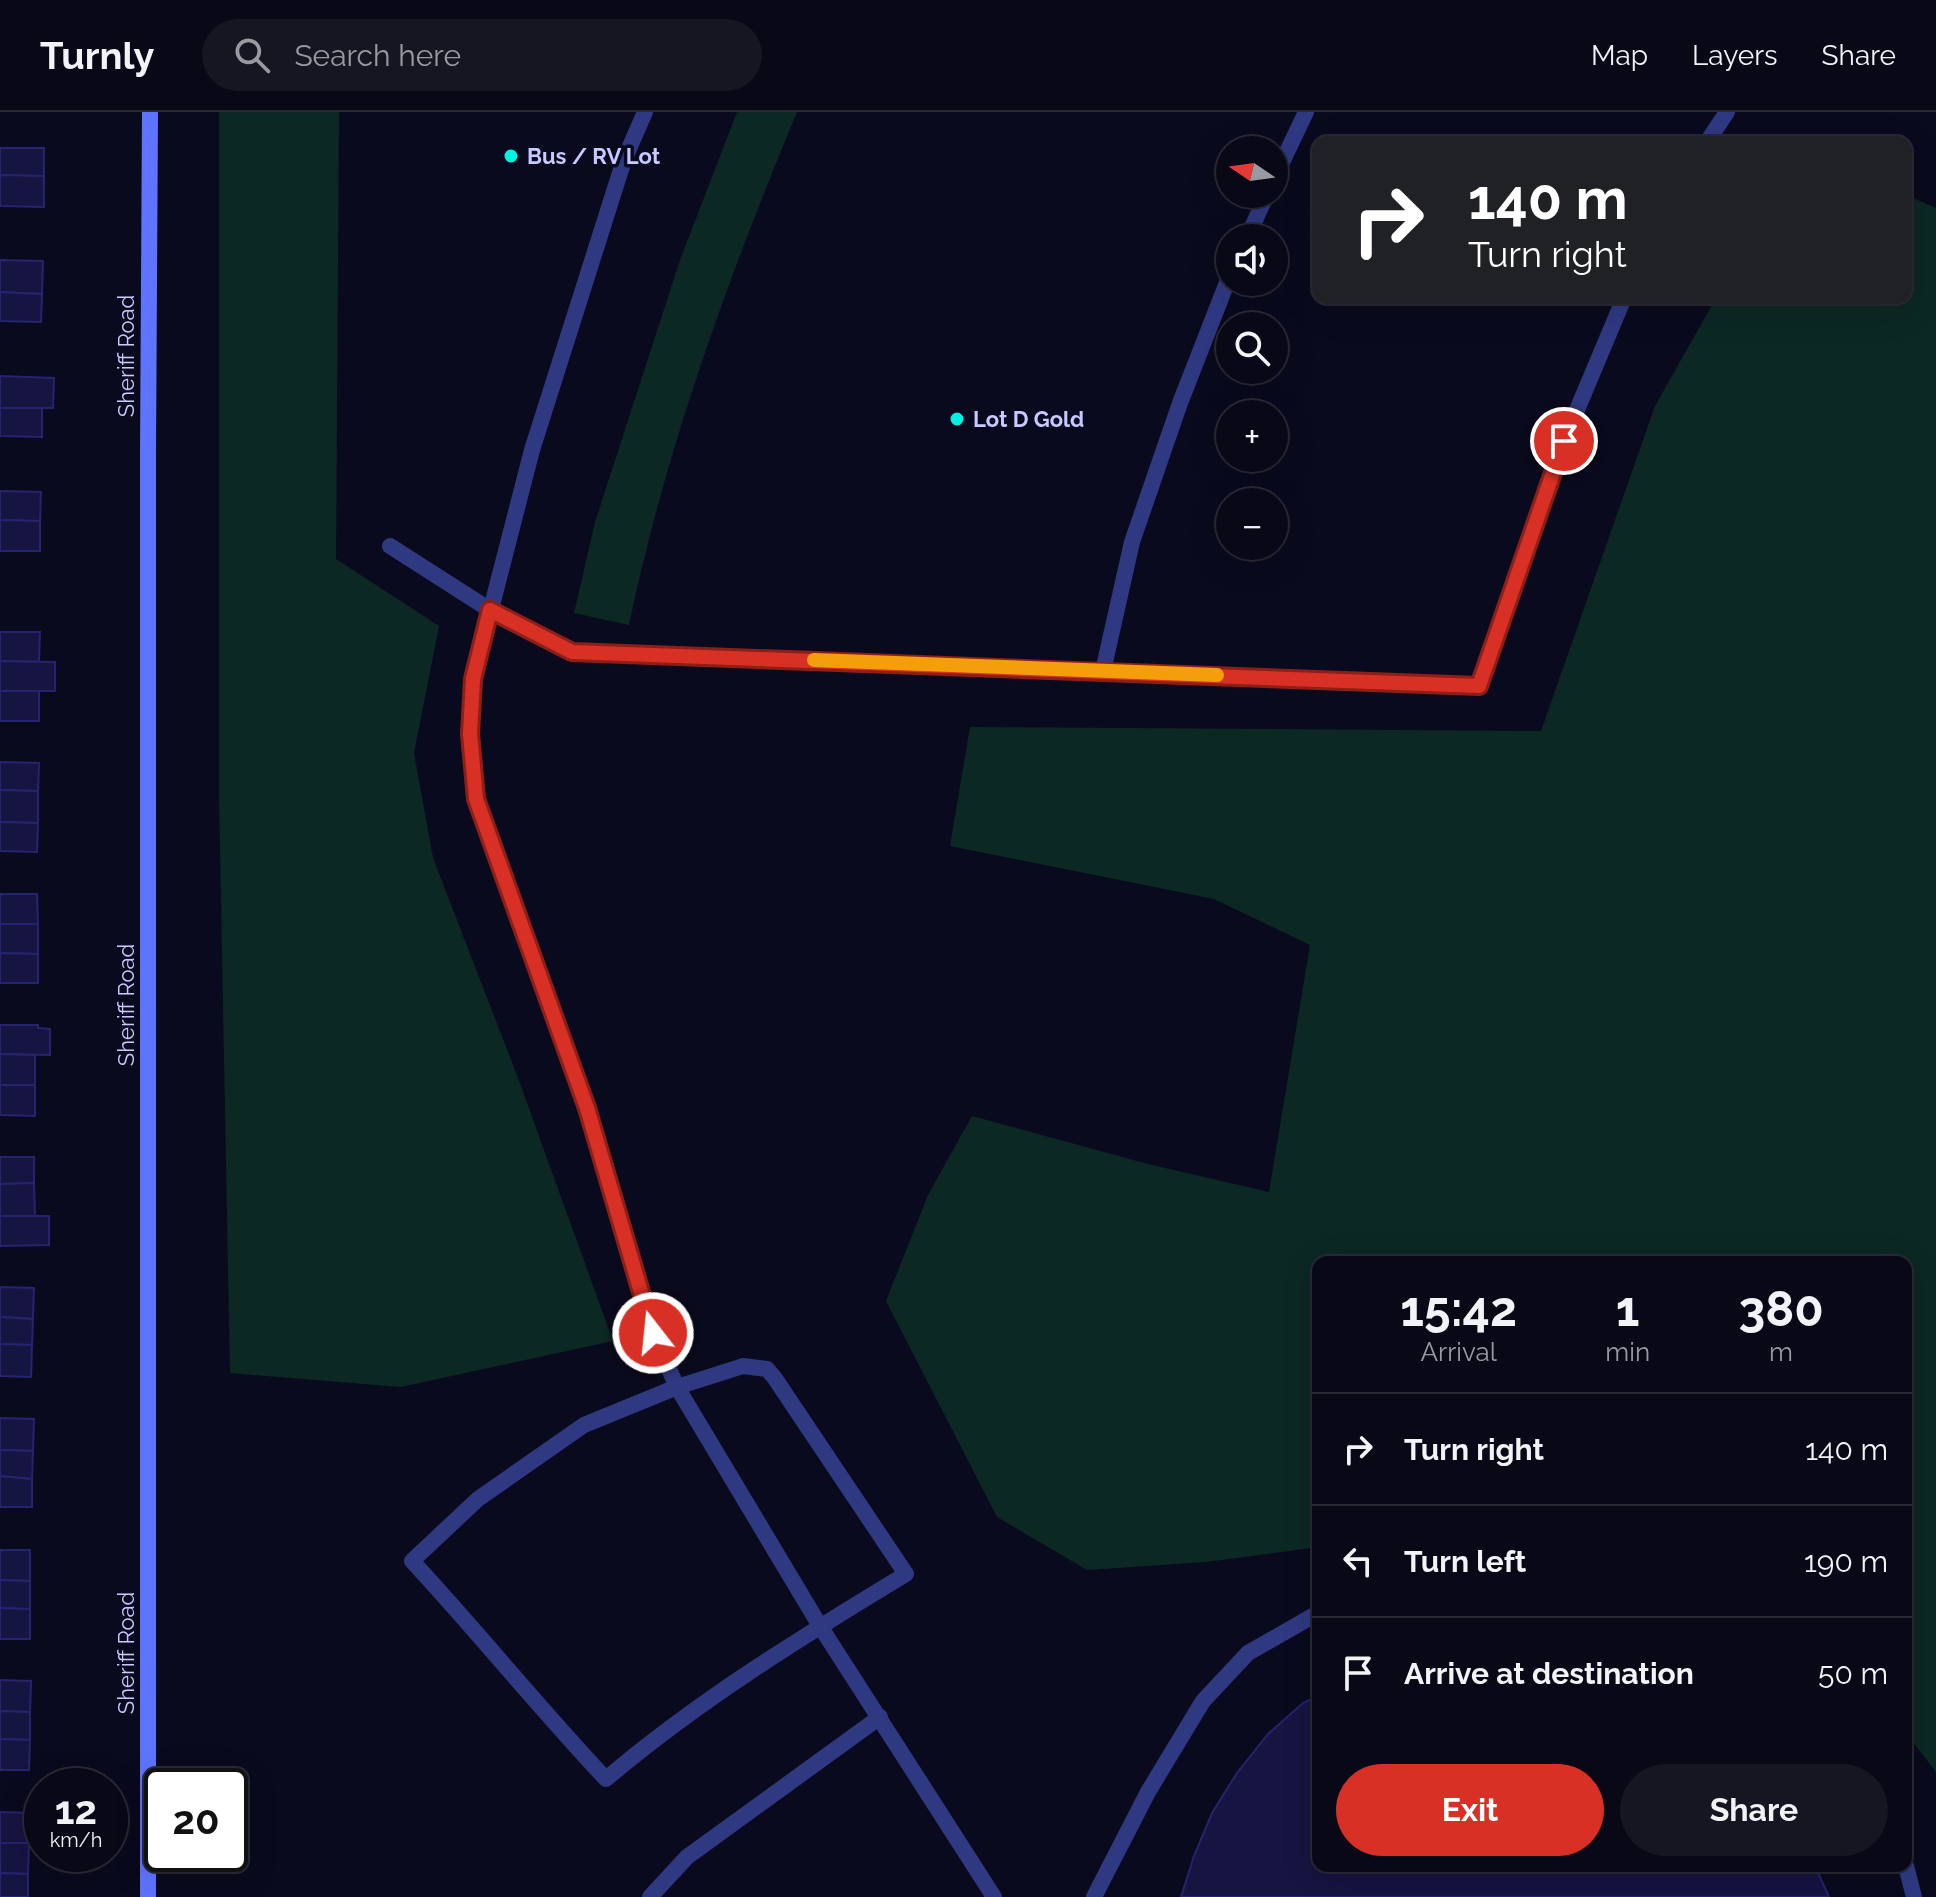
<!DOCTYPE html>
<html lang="en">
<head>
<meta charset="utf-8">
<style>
  :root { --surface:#080816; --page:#161623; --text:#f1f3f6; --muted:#989aa1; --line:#292935; --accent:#d93025 }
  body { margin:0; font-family:Raleway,sans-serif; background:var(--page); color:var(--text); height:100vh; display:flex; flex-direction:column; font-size:30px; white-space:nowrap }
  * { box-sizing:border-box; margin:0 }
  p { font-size:26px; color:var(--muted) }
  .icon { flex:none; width:44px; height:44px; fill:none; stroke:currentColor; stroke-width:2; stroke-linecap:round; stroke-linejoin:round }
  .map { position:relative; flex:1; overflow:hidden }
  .sheet { position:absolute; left:1312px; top:1144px; width:600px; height:616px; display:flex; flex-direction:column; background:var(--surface); border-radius:16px; box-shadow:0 8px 32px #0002,0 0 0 2px var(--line) }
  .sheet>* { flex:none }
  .banner { position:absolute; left:1312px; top:24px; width:600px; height:168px; border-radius:16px; box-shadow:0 8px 32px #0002,0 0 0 2px var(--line); background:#202124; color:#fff; overflow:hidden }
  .needle { width:52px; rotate:283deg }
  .controls { position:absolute; left:1216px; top:24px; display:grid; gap:16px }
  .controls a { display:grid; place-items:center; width:72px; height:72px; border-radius:50%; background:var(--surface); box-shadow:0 8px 32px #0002,0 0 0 2px var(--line); font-size:40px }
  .speed { position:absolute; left:24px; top:1656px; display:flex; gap:16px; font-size:40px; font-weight:700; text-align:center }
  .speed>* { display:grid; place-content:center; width:104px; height:104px; border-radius:50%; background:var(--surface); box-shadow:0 8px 32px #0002,0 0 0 2px var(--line); line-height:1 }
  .speed small { font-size:20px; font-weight:400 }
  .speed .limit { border:4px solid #111; border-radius:12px; background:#fff; color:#111 }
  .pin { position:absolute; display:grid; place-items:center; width:68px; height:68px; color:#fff; margin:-34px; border:4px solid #fff; border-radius:50%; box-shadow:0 2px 8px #0007 }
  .me { position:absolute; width:88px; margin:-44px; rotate:344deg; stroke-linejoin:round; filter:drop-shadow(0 0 6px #0008) }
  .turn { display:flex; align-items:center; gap:28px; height:168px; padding:0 24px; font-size:36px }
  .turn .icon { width:104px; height:104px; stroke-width:2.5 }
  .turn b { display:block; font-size:56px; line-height:68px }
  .eta { display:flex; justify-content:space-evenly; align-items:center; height:136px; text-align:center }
  .eta b { font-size:48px; font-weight:700; line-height:56px }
  .action { display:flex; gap:16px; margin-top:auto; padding:16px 24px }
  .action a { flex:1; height:92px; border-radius:48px; background:var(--accent); color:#fff; font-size:32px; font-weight:700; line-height:92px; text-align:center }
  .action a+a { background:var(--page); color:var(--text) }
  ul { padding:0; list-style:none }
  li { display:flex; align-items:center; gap:24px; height:112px; padding:0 24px; border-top:2px solid var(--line) }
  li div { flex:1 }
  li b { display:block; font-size:30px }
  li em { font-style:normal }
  header { display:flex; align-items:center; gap:48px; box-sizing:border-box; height:112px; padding:0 40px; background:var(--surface); border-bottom:2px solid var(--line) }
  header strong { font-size:38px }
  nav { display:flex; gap:44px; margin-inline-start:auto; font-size:28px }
  .search { width:560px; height:72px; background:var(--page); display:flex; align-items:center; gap:20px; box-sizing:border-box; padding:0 28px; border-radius:44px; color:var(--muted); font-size:30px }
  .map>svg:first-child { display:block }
  .green { fill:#0c2823 }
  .building { fill:#161441; stroke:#26236f; stroke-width:2 }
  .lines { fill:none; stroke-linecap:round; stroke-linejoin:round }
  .service { stroke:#2f3982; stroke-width:16 }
  .secondary { stroke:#5e73ff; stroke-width:16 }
  .route-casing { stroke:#8d1f18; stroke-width:20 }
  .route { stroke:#d93025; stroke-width:14 }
  .slow { stroke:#f59e0b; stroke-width:14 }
  .poi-dot { fill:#00f2e4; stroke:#0a0a1e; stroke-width:3 }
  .labels { text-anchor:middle; stroke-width:7; stroke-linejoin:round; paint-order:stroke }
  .poi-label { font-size:22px; font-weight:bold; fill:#c7c9ff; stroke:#0a0a1e; text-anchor:start }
  .street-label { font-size:22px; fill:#c7c9ff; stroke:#0a0a1e }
</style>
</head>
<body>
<header>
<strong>Turnly</strong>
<div class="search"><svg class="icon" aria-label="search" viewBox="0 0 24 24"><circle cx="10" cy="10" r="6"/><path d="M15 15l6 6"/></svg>Search here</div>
<nav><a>Map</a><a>Layers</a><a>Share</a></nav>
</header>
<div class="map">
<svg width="1936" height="1785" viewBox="0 0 1936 1785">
  <rect width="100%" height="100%" fill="#0a0a1e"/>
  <g class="green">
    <path d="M219,0H339L336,447L439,514L414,641L433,746L518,966L613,1229L401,1275L230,1261L219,681Z"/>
    <path d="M737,0H797C728,166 666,336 629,513L574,501L595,410L680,148Z"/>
    <path d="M1906,83L1936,96V1660L1906,1621V1150H1318V1435L1206,1450L1087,1458L997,1405L886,1189L928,1083L972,1004L1148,1052L1269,1080L1310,833L1214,787L950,734L970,615L1541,619L1655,294L1716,186H1906Z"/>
  </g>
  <g class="building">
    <path d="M0,36H44V64L0,63Z"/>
    <path d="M0,63L44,64V95L0,94Z"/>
    <path d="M0,148L43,149L42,182L0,180Z"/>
    <path d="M0,180L42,182L41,210L0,209Z"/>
    <path d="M0,264L54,266L53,296H0Z"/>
    <path d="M0,296H42V325L0,324Z"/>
    <path d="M0,379L41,380L40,409L0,408Z"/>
    <path d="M0,408L40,409V439H0Z"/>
    <path d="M0,520H40L39,550L0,549Z"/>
    <path d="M0,549L55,550V579H0Z"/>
    <rect x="0" y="579" width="39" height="30"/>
    <path d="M0,650L39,651L38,679L0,678Z"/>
    <path d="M0,678L38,679V711L0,710Z"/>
    <path d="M0,710L38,711L37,740L0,739Z"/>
    <path d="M0,782H37L38,812H0Z"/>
    <path d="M0,812H38V842L0,841Z"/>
    <path d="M0,841L38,842V871H0Z"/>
    <path d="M0,913H38V916L50,917V943L0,942Z"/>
    <path d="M0,942L35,943V973H0Z"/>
    <path d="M0,973H35V1004L0,1003Z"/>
    <path d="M0,1045H34V1071L0,1072Z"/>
    <path d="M34,1071L35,1104H0V1072Z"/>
    <path d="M0,1104H49V1133L0,1134Z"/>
    <path d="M0,1175L34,1176L33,1207L0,1205Z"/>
    <path d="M0,1205L33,1207L32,1233L0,1232Z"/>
    <path d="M0,1232L32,1233L31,1265L0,1264Z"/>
    <path d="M0,1306L34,1307L33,1339L0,1338Z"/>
    <path d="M0,1338L33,1339L32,1367L0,1364Z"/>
    <path d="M0,1364L32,1367V1395H0Z"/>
    <path d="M0,1438H30V1469L0,1468Z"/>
    <path d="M0,1468L30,1469V1497L0,1496Z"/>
    <path d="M0,1496L30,1497V1527H0Z"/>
    <path d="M0,1568L31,1569L30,1600L0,1599Z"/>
    <path d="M1318,1584V1754H1815L1829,1785H1181L1194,1744L1212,1701L1237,1661L1268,1622L1303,1591Z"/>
    <path d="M0,1599L30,1600V1628L0,1627Z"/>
    <path d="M0,1627L30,1628L29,1658H0Z"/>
    <path d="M0,1700L30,1701L29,1731H0Z"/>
    <path d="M0,1731H29L28,1762L0,1761Z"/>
    <path d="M0,1761L28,1762V1785H0Z"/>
  </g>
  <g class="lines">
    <g class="service">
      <path d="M645,0L624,48L532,338L473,567L470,622L476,687L587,996L653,1221L677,1275L820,1514L994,1785"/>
      <path d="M1707,30L1727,0"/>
      <path d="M1274,67L1306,0"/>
      <path d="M1247,126L1267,82"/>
      <path d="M390,434L490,498L572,540L1479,574L1564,329L1624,186"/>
      <path d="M1103,559L1132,430L1180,291L1230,163"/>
      <path d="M743,1254L767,1257L774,1265L906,1462C802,1525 699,1588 606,1667C539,1596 478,1520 412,1449L478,1387L584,1313L677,1275Z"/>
      <path d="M1906,1754L1914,1785"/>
      <path d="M650,1785L687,1745L880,1605"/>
      <path d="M1094,1785L1148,1680L1203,1589L1248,1541L1318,1501"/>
    </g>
    <path class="secondary" d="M148,1785V341L150,0"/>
  </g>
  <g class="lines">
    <defs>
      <path id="route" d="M653,1221L587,996L476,687L470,622L473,567L490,498L572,540L1479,574L1564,329"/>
    </defs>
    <use href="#route" class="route-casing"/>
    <use href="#route" class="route"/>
    <path class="slow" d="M814,548L1217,563"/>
  </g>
  <g class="poi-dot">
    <circle cx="511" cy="44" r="8"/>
    <circle cx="957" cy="307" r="8"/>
  </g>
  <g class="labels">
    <g class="poi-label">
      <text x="527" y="52">Bus / RV Lot</text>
      <text x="973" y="315">Lot D Gold</text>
    </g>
    <g class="street-label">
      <text transform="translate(126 244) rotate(-90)" y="8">Sheriff Road</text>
      <text transform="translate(126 893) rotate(-90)" y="8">Sheriff Road</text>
      <text transform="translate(126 1541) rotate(-90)" y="8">Sheriff Road</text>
    </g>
  </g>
</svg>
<div class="controls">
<a><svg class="needle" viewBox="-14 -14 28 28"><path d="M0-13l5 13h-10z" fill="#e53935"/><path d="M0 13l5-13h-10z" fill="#989aa1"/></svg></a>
<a><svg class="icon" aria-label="sound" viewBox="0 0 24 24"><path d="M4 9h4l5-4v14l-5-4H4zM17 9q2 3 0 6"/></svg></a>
<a><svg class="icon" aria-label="search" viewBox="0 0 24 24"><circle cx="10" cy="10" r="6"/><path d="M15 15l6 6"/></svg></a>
<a>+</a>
<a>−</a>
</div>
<div class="speed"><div>12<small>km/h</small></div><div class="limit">20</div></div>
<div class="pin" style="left:1564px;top:329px;background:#d93025"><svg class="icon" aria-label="arrive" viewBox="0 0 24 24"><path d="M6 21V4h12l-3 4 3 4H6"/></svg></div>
<svg class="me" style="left:653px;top:1221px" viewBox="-20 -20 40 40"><circle r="17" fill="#d93025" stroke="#fff" stroke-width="3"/><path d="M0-11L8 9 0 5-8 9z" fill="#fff"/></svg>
<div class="banner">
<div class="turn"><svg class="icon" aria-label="right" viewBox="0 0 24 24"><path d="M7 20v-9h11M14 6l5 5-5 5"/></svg><div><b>140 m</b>Turn right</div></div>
</div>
<section class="sheet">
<div class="eta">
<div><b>15:42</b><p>Arrival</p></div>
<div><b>1</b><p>min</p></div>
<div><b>380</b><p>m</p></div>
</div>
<ul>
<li><svg class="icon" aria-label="right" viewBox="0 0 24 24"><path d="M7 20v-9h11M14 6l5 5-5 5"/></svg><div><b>Turn right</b></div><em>140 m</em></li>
<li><svg class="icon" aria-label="left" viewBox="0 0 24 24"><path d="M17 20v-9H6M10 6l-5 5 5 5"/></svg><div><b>Turn left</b></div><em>190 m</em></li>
<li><svg class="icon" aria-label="arrive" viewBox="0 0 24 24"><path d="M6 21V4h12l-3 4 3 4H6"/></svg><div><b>Arrive at destination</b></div><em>50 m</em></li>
</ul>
<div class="action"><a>Exit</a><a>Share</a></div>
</section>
</div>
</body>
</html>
